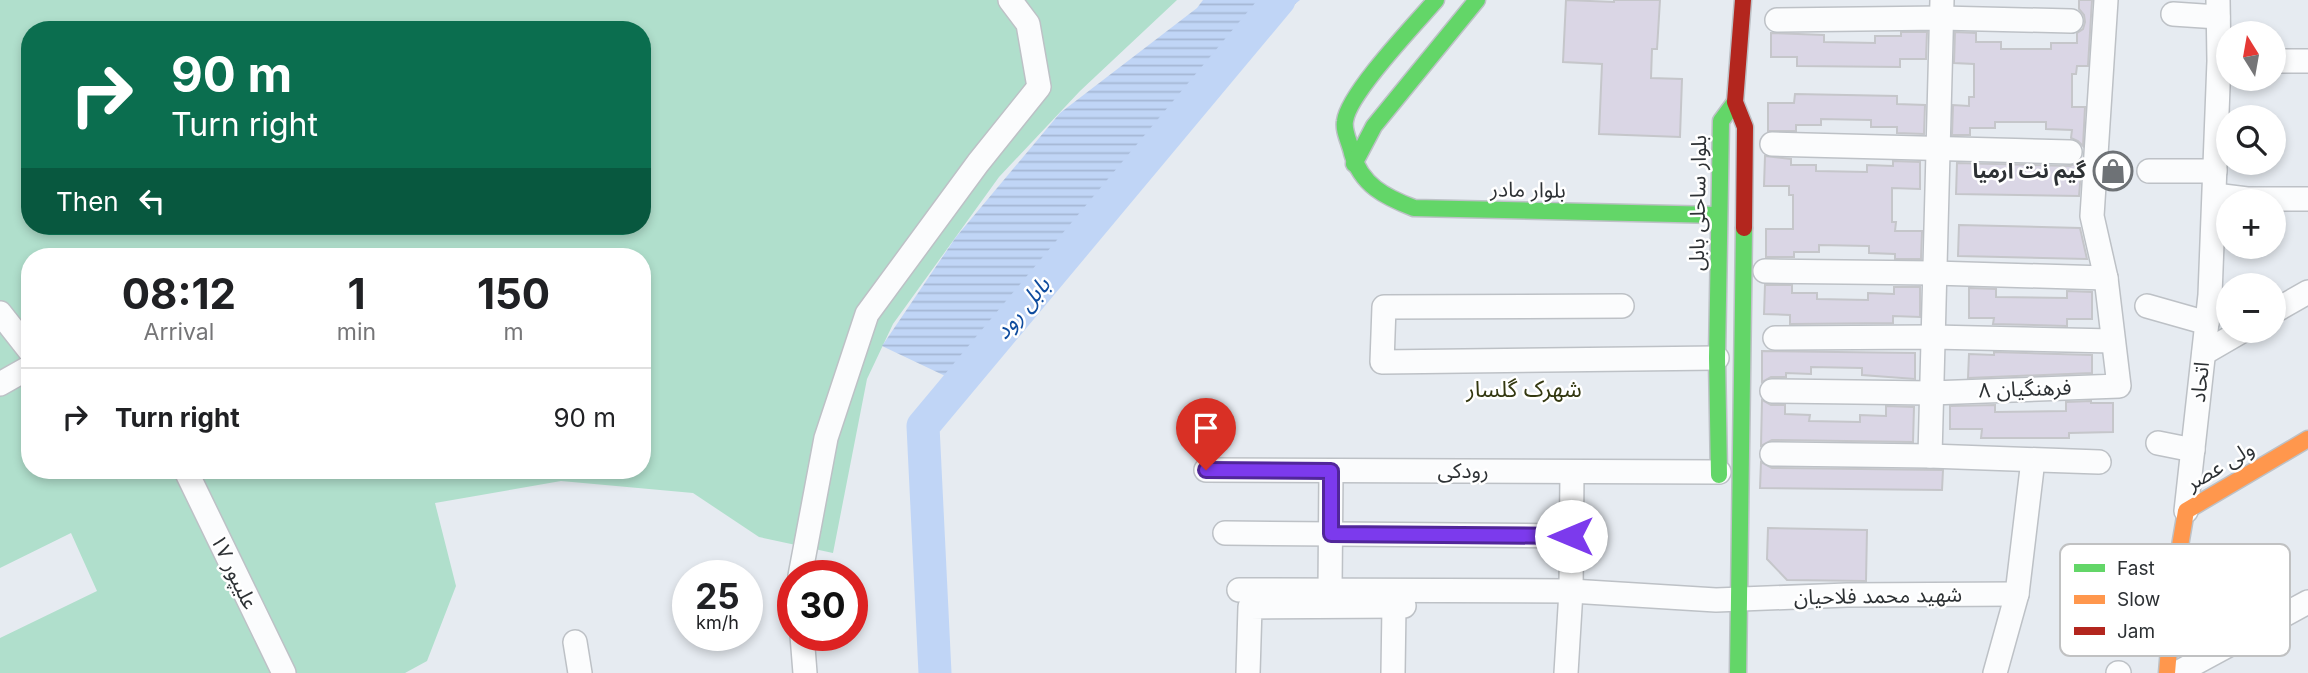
<!DOCTYPE html>
<html lang="en">
<head>
<meta charset="utf-8">
<style>
  :root { --surface:#fff; --page:#f2f2f2; --text:#202124; --muted:#757577; --line:#e0e0e0 }
  body { margin:0; font-family:Inter,"Noto Sans Arabic",sans-serif; background:var(--page); color:var(--text); height:100vh; display:flex; flex-direction:column; font-size:26px; white-space:nowrap }
  * { box-sizing:border-box; margin:0 }
  p { font-size:23px; color:var(--muted) }
  .icon { flex:none; width:38px; height:38px; fill:none; stroke:currentColor; stroke-width:2; stroke-linecap:round; stroke-linejoin:round }
  .map { position:relative; flex:1; overflow:hidden }
  .side { position:absolute; left:21px; top:248px; width:630px; height:231px; display:flex; flex-direction:column; background:var(--surface); border-radius:28px; box-shadow:0 4px 10px #0003 }
  .side>* { flex:none }
  .guide { position:absolute; left:21px; top:21px; width:630px; height:214px; border-radius:28px; box-shadow:0 4px 10px #0003; background:#0b6e4f; color:#fff; overflow:hidden }
  .needle { width:46px; rotate:349deg }
  .controls { position:absolute; left:2216px; top:21px; display:grid; gap:14px }
  .controls a { display:grid; place-items:center; width:70px; height:70px; border-radius:50%; background:var(--surface); box-shadow:0 4px 10px #0003; font-size:35px }
  .speed { position:absolute; left:672px; top:560px; display:flex; gap:14px; font-size:35px; font-weight:700; text-align:center }
  .speed>* { display:grid; place-content:center; width:91px; height:91px; border-radius:50%; background:var(--surface); box-shadow:0 4px 10px #0003; line-height:1 }
  .speed small { font-size:18px; font-weight:400 }
  .speed .limit { border:10px solid #d22; background:#fff; color:#111 }
  .pin { position:absolute; display:grid; place-items:center; width:60px; height:60px; color:#fff; margin:-72px -30px; border-radius:50% 50% 50% 0; rotate:-45deg; box-shadow:0 0 7px #0007 }
  .pin .icon { rotate:45deg }
  .me { position:absolute; width:77px; margin:-38px; rotate:270deg; stroke-linejoin:round; filter:drop-shadow(0 0 5px #0008) }
  .turn { display:flex; align-items:center; gap:24px; height:147px; padding:0 35px; font-size:32px }
  .turn .icon { width:91px; height:91px; stroke-width:2.5 }
  .turn b { display:block; font-size:49px; line-height:60px }
  .then { display:flex; align-items:center; height:66px; padding:0 35px; background:#0003; gap:14px; font-size:26px }
  .eta { display:flex; justify-content:space-evenly; align-items:center; height:119px; text-align:center }
  .eta b { font-size:42px; font-weight:700; line-height:49px }
  ul { padding:0; list-style:none }
  li { display:flex; align-items:center; gap:21px; height:98px; padding:0 35px; border-top:2px solid var(--line) }
  li div { flex:1 }
  li b { display:block; font-size:26px }
  li em { font-style:normal }
  .map>svg:first-child { display:block }
  .garden { fill:#b0dfcc; fill-rule:evenodd }
  .water { fill:url(#water-rules) }
  .lines { fill:none; stroke-linecap:round; stroke-linejoin:round }
  .river { stroke:#c0d5f6; stroke-width:33 }
  .building { fill:#dad6e5; stroke:#c5c6ca; stroke-width:2 }
  .street-casing { stroke:#bdc1c6; stroke-width:26 }
  .fast-casing { stroke:#bdc1c6; stroke-width:19 }
  .slow-casing { stroke:#bdc1c6; stroke-width:19 }
  .jam-casing { stroke:#bdc1c6; stroke-width:19 }
  .street { stroke:#fbfcfd; stroke-width:23 }
  .fast { stroke:#63d668; stroke-width:16 }
  .slow { stroke:#ff974d; stroke-width:16 }
  .jam { stroke:#b3261e; stroke-width:16 }
  .route-casing { stroke:#51269a; stroke-width:18 }
  .route { stroke:#7c3aed; stroke-width:12 }
  .labels { text-anchor:middle; stroke-width:5; stroke-linejoin:round; paint-order:stroke }
  .poi-label { font-size:21px; font-weight:bold; fill:#2d3134; stroke:#fff; text-anchor:end }
  .street-label { font-size:21px; fill:#2d3134; stroke:#fff }
  .water-label { font-size:23px; font-style:italic; fill:#0f4c9e; stroke:#fff }
  .neighbourhood-label { font-size:23px; fill:#333810; stroke:#fff }
  .key { fill:#fff; stroke:#c0c1c2; stroke-width:2 }
  .key-label { font-size:19px; fill:#2d3134 }
</style>
</head>
<body>
<div class="map">
<svg width="2308" height="673" viewBox="0 0 2308 673">
  <defs>
    <pattern id="water-rules" width="6" height="5" patternUnits="userSpaceOnUse" patternTransform="scale(1.75)"><rect width="6" height="5" fill="#c0d5f6"/><path d="M0 2.5h6" fill="none" stroke="#a5b7d4"/></pattern>
  </defs>
  <rect width="100%" height="100%" fill="#e6ebf1"/>
  <path class="garden" d="M0,0H1177L1080,91L999,177L893,324L867,379L833,553L759,537L693,493L561,481L435,503L456,586L427,661L405,673H0V638L97,591L71,533L0,568ZM30,30H642V226H30ZM30,257H642V471H30Z"/>
  <path class="water" d="M1203,0H1300L1232,55L960,383L882,346L956,237L1060,113L1197,8Z"/>
  <g class="lines">
    <path class="river" d="M935,673L923,426L1279,0"/>
  </g>
  <g class="building">
    <path d="M1566,0L1614,2V0H1660L1657,49H1652L1651,78L1682,79L1680,137L1599,134L1602,64L1563,62Z"/>
    <path d="M2079,0H2092L2088,66H2077L2076,74H2072V107H2085L2083,146L2078,141L2071,138L2072,130L2046,129V122H1995V128H1970V135H1952L1953,105L1969,106V97H1974V64L1954,63L1955,32L1976,33V42H2001V49H2051V43H2077V33L2083,29L2085,22L2084,15L2079,9Z"/>
    <path d="M1901,32H1927L1926,59H1900V67L1797,66V57H1771V33L1824,35V42L1875,43V36H1901Z"/>
    <path d="M1795,94L1897,96V104L1925,105L1924,134L1897,133V127H1871V120L1821,119V125H1796V131H1768V103H1794Z"/>
    <path d="M1765,156L1791,159V165H1816V171L1867,172V165L1893,166V161L1920,162V189L1892,188V222H1896L1895,231H1922L1921,259H1895V254L1869,253V246L1819,245V252H1794V257H1766V229H1793V195H1789V186H1764Z"/>
    <path d="M2082,160L2079,196L1956,194L1957,163L2070,166Z"/>
    <path d="M1959,225L2080,228L2087,259L1958,256Z"/>
    <path d="M1765,285H1792V293H1817V299L1868,300V293L1894,294V287H1920V317L1893,316V323L1790,324V315L1764,314Z"/>
    <path d="M1969,288L1996,289V297L2067,298V291L2092,292V319H2067V326L1993,324L1994,318H1969Z"/>
    <path d="M1762,351L1915,353V379L1862,375V368L1811,367V374L1786,373V377H1771L1762,382Z"/>
    <path d="M1994,352L2092,355V373L1968,378L1969,354L1994,355Z"/>
    <path d="M1762,400L1771,405H1785V414L1810,415L1809,421L1860,422V415L1886,416V406L1914,407L1913,442L1772,440L1761,446Z"/>
    <path d="M2091,401V403H2113V432L2069,433V438H1981L1982,429H1950V406L1995,405V412L2066,411V402Z"/>
    <path d="M1761,462L1772,468L1943,470L1942,490L1760,488Z"/>
    <path d="M1768,528L1867,530L1866,581L1787,580L1767,559Z"/>
  </g>
  <g class="lines">
    <defs>
      <g id="street">
        <path d="M2173,14L2218,17"/>
        <path d="M1777,20L1941,18L2071,21"/>
        <path d="M2273,61H2308"/>
        <path d="M1772,144L2070,152"/>
        <path d="M2149,171H2215"/>
        <path d="M2215,195L2247,199H2308"/>
        <path d="M1765,271L1934,273L2106,278"/>
        <path d="M1622,306L1384,307L1382,362L1717,358"/>
        <path d="M2147,306L2207,323"/>
        <path d="M2273,312L2308,292"/>
        <path d="M0,313L30,351"/>
        <path d="M1775,338L1933,337L2113,341"/>
        <path d="M2204,353L2242,331"/>
        <path d="M0,384L30,367"/>
        <path d="M1772,391L1931,393L2119,386L2106,278L2092,216L2106,0"/>
        <path d="M2158,443L2193,450"/>
        <path d="M1772,454L1930,456L2099,462"/>
        <path d="M1930,456L1942,0"/>
        <path d="M1206,470L1719,472"/>
        <path d="M186,471L284,673"/>
        <path d="M2186,511L2210,295L2219,61L2218,0"/>
        <path d="M1225,533L1571,536"/>
        <path d="M2141,569L2175,575"/>
        <path d="M800,576L826,438L867,314L978,163L1039,87L1028,24L1010,0"/>
        <path d="M1239,590L1571,591L1716,600L1847,595L2017,594"/>
        <path d="M1330,590L1331,471"/>
        <path d="M802,635L805,673"/>
        <path d="M575,642L580,673"/>
        <path d="M1248,673L1250,607L1404,606"/>
        <path d="M1393,673L1394,606"/>
        <path d="M1566,673L1571,591L1572,472"/>
        <path d="M1995,673L2017,594L2033,460"/>
        <path d="M2118,673H2119"/>
        <path d="M2177,673L2308,602"/>
      </g>
      <g id="fast">
        <path d="M1436,0C1416,23 1348,94 1345,121C1343,131 1350,143 1352,153C1361,185 1385,197 1414,208L1718,215"/>
        <path d="M1354,164L1374,126L1477,0"/>
        <path d="M1719,475L1717,358L1721,121L1735,102"/>
        <path d="M1738,673L1744,228"/>
      </g>
      <path id="slow" d="M2167,673L2175,575L2186,511L2308,439"/>
      <path id="jam" d="M1743,0L1735,102L1745,127L1744,228"/>
    </defs>
    <use href="#street" class="street-casing"/>
    <use href="#fast" class="fast-casing"/>
    <use href="#slow" class="slow-casing"/>
    <use href="#jam" class="jam-casing"/>
    <use href="#street" class="street"/>
    <use href="#fast" class="fast"/>
    <use href="#slow" class="slow"/>
    <use href="#jam" class="jam"/>
  </g>
  <g class="lines">
    <defs>
      <path id="route" d="M1206,470L1331,471V534L1571,536"/>
    </defs>
    <use href="#route" class="route-casing"/>
    <use href="#route" class="route"/>
  </g>
  <defs>
    <symbol id="shop-ring" viewBox="-11 -11 22 22"><circle r="9.5" fill="#fff" stroke="#6e7276" stroke-width="1.5"/><path d="M-5-2.5h2.3a2.7 3.5 0 0 1 5.4 0H5L5.5 6h-11ZM-1.5-2.5h3a1.5 2.3 0 0 0-3 0Z" fill="#6e7276"/></symbol>
  </defs>
  <g fill-rule="evenodd">
    <use href="#shop-ring" x="2091" y="149" width="44" height="44"/>
  </g>
  <g class="labels">
    <g class="poi-label">
      <text x="2086" y="178">گیم نت ارمیا</text>
    </g>
    <g class="street-label">
      <text transform="translate(1528 190) rotate(1)" y="7">بلوار مادر</text>
      <text transform="translate(1698 203) rotate(-89)" y="7">بلوار ساحلی بابل</text>
      <text transform="translate(2200 382) rotate(-84)" y="7">اتحاد</text>
      <text transform="translate(2025 389) rotate(-2)" y="7">فرهنگیان ۸</text>
      <text transform="translate(2220 466) rotate(-31)" y="7">ولی عصر</text>
      <text x="1463" y="478">رودکی</text>
      <text transform="translate(234 572) rotate(64)" y="7">علیپور ۱۷</text>
      <text transform="translate(1878 596) rotate(-1)" y="7">شهید محمد فلاحیان</text>
    </g>
    <g class="water-label">
      <text transform="translate(1022 308) rotate(-50)" y="8">بابل رود</text>
    </g>
    <g class="neighbourhood-label">
      <text x="1524" y="397">شهرک گلسار</text>
    </g>
  </g>
  <rect x="2060" y="544" width="230" height="112" rx="10" class="key"/>
  <rect x="2074" y="564" width="31" height="8" fill="#63d668"/>
  <rect x="2074" y="595" width="31" height="9" fill="#ff974d"/>
  <rect x="2074" y="627" width="31" height="8" fill="#b3261e"/>
  <g class="key-label">
    <text x="2117" y="575">Fast</text>
    <text x="2117" y="606">Slow</text>
    <text x="2117" y="638">Jam</text>
  </g>
</svg>
<div class="controls">
<a><svg class="needle" viewBox="-14 -14 28 28"><path d="M0-13l5 13h-10z" fill="#e53935"/><path d="M0 13l5-13h-10z" fill="#757577"/></svg></a>
<a><svg class="icon" aria-label="search" viewBox="0 0 24 24"><circle cx="10" cy="10" r="6"/><path d="M15 15l6 6"/></svg></a>
<a>+</a>
<a>−</a>
</div>
<div class="speed"><div>25<small>km/h</small></div><div class="limit">30</div></div>
<div class="pin" style="left:1206px;top:470px;background:#d93025"><svg class="icon" aria-label="arrive" viewBox="0 0 24 24"><path d="M6 21V4h12l-3 4 3 4H6"/></svg></div>
<svg class="me" style="left:1571px;top:536px" viewBox="-20 -20 40 40"><circle r="19" fill="#fff"/><path d="M0-13L10 11 0 6-10 11z" fill="#7c3aed"/></svg>
<div class="guide">
<div class="turn"><svg class="icon" aria-label="right" viewBox="0 0 24 24"><path d="M7 20v-9h11M14 6l5 5-5 5"/></svg><div><b>90 m</b>Turn right</div></div>
<div class="then">Then<svg class="icon" aria-label="left" viewBox="0 0 24 24"><path d="M17 20v-9H6M10 6l-5 5 5 5"/></svg></div>
</div>
<section class="side">
<div class="eta">
<div><b>08:12</b><p>Arrival</p></div>
<div><b>1</b><p>min</p></div>
<div><b>150</b><p>m</p></div>
</div>
<ul>
<li><svg class="icon" aria-label="right" viewBox="0 0 24 24"><path d="M7 20v-9h11M14 6l5 5-5 5"/></svg><div><b>Turn right</b></div><em>90 m</em></li>
</ul>
</section>
</div>
</body>
</html>
